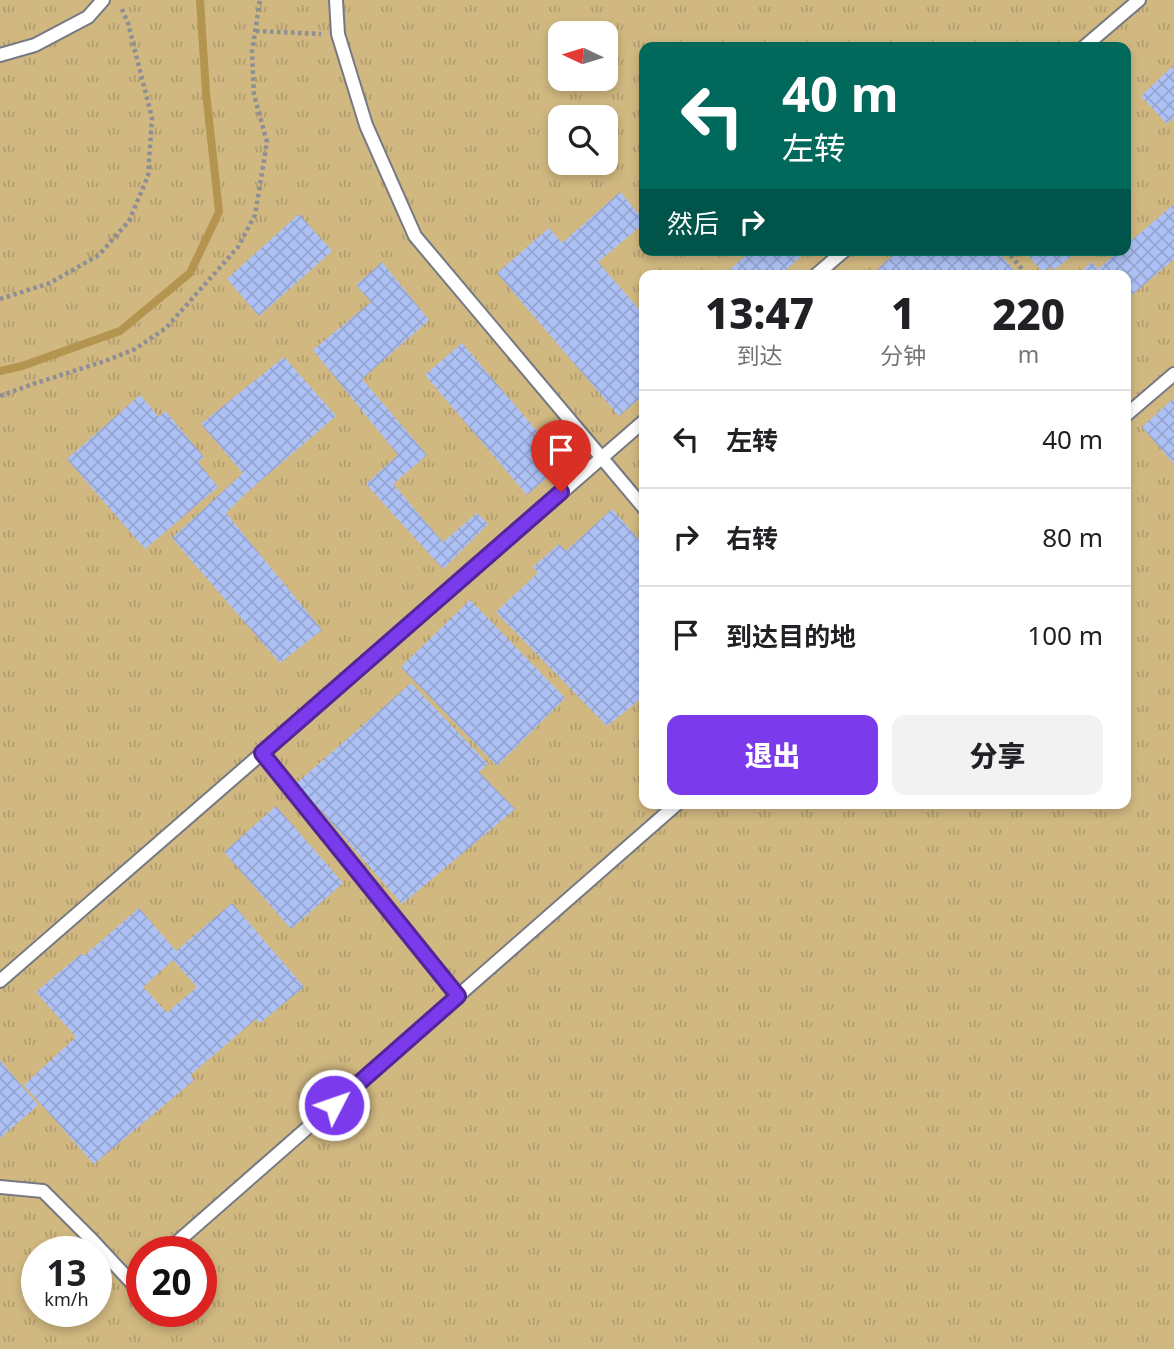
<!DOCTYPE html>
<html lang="zh">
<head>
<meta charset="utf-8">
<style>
  :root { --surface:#fff; --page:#f2f2f2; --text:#202124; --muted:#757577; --line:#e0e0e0; --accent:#7c3aed }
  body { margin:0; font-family:"Noto Sans","Noto Sans SC",sans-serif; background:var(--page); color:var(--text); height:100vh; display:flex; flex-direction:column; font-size:26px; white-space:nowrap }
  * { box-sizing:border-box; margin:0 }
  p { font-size:23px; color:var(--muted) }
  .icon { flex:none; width:38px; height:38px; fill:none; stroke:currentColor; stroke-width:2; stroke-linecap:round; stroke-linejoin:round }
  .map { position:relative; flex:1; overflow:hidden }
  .sheet { position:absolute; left:639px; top:270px; width:492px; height:539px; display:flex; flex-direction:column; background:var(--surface); border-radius:14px; box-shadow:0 4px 10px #0003 }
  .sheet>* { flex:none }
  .guide { position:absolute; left:639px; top:42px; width:492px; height:214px; border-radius:14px; box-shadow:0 4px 10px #0003; background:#00695c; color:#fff; overflow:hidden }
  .needle { width:46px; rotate:274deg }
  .controls { position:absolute; left:548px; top:21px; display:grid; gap:14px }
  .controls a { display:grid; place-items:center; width:70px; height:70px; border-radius:14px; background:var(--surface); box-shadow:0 4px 10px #0003; font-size:35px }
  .speed { position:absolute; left:21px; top:1236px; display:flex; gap:14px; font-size:35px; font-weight:700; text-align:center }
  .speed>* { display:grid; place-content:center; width:91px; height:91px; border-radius:50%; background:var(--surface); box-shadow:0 4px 10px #0003; line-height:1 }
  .speed small { font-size:18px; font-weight:400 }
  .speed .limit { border:10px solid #d22; background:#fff; color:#111 }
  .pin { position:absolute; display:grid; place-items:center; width:60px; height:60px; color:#fff; margin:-72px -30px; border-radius:50% 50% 50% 0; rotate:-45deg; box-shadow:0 0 7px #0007 }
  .pin .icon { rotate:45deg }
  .me { position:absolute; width:77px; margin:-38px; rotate:49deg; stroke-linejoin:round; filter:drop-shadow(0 0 5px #0008) }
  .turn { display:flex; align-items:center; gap:24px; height:147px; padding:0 28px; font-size:32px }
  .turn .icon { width:91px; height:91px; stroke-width:2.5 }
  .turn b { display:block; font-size:49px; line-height:60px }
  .then { display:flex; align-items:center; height:66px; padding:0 28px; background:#0003; gap:14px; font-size:26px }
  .eta { display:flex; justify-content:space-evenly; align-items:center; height:119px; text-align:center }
  .eta b { font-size:42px; font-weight:800; line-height:49px }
  .cta { display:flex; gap:14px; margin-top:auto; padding:14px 28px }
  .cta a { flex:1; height:80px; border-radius:14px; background:var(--accent); color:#fff; font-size:28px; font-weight:800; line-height:80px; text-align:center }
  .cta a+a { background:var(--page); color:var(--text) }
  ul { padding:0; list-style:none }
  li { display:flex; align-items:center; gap:21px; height:98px; padding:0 28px; border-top:2px solid var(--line) }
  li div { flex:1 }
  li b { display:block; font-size:26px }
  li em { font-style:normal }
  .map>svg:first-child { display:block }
  .park { fill:url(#park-tufts); fill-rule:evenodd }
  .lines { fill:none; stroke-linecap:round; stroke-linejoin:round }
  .stream { stroke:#b3954f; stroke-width:8 }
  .building { fill:url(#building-cross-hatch); fill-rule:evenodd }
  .lane-casing { stroke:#767982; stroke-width:16 }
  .path { stroke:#8c8f95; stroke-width:4.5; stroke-dasharray:3.5 3.5; stroke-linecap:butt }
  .lane { stroke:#fff; stroke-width:12 }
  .route-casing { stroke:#51269a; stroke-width:18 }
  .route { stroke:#7c3aed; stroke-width:12 }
</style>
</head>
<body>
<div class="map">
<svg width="1174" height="1349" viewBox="0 0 1174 1349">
  <defs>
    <pattern id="park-tufts" width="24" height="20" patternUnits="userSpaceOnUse" patternTransform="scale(1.75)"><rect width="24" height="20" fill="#d1b881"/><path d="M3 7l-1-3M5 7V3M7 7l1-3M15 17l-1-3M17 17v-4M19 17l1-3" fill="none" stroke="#b29d6f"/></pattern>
    <pattern id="building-cross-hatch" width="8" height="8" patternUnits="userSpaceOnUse" patternTransform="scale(1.75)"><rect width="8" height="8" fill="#adc1f5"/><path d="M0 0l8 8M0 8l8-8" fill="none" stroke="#94a5d1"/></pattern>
  </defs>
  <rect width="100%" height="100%" fill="#e1e5ee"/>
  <path class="park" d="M0,0H1174V1349H0ZM560,33H606V79H560ZM644,47H1125V250H644ZM560,117H606V163H560ZM644,275H1125V803H644ZM37,1251H96V1311H37ZM142,1251H201V1311H142Z"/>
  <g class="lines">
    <path class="stream" d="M0,371L22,366L120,331L190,273L219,212L206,92L200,0"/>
  </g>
  <g class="building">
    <path d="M1174,65V117L1167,124L1141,96Z"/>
    <path d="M620,192L644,220V223L598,262L644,315V395L619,416L497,273L549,228L562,243Z"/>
    <path d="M1174,204V259L1125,301V275H1077L1092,262L1098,269L1120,250H1125V246Z"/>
    <path d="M299,214L332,251L259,316L227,279Z"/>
    <path d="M752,250H808L780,275H727L726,273Z"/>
    <path d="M899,250H997L1018,275H871Z"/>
    <path d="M1023,250H1079L1054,270L1051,267L1043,272Z"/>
    <path d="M382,262L429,320L362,379L427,455L393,484L443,542L477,513L488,524L443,569L366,484L398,455L313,350L371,302L356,285Z"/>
    <path d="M462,343L564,463L527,495L425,375Z"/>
    <path d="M284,357L336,416L243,496L226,513L322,630L280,663L172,538L243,473L201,424Z"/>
    <path d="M140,395L159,417L165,411L204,457L198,462L218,487L145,549L67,459Z"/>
    <path d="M1174,398V464L1142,427Z"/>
    <path d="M612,509L644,545V696L607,726L496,612L538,573L533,567L559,544L566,551Z"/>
    <path d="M470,600L565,698L497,766L401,667Z"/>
    <path d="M411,683L488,764L479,772L515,809L402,904L297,783Z"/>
    <path d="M276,806L343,883L291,929L224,852Z"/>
    <path d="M232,903L304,987L260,1023L256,1019L190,1075L194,1080L94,1164L24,1085L76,1037L36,992L81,954L84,956L139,908L176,951ZM173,960L197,987L167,1013L143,987Z"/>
    <path d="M0,1060L38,1105L0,1138Z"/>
  </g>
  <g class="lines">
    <defs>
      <g id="lane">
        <path d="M336,0L338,34L366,125L415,236L644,508"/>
        <path d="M1084,47L1139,0"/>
        <path d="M0,55L35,45L88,17L103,0"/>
        <path d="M816,275L845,250"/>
        <path d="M1125,416L1174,374"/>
        <path d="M262,753L458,996"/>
        <path d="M0,981L644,421"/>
        <path d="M0,1187L43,1191L92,1240L132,1283L142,1274"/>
        <path d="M167,1251L678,803"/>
      </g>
    </defs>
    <use href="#lane" class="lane-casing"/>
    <g class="path">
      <path d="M256,31L321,34"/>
      <path d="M1006,250L1027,275"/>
      <path d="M0,299L50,283L99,255L129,221L148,176L152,118L128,23L121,7"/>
      <path d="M0,396L33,384L105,361L135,349L166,328L238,247L255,215L267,142L254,95L252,52L260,0"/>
    </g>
    <use href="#lane" class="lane"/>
  </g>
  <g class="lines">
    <defs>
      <path id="route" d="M334,1105L458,996L262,753L561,492"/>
    </defs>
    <use href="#route" class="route-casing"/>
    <use href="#route" class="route"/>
  </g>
</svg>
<div class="controls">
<a><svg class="needle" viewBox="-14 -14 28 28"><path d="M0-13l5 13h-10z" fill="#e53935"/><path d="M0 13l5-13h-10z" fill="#757577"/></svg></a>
<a><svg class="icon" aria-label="search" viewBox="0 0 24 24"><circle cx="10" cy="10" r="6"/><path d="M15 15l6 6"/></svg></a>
</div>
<div class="speed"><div>13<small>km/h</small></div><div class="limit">20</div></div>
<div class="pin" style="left:561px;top:492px;background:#d93025"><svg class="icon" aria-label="arrive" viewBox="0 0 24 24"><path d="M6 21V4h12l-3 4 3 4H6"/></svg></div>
<svg class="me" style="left:334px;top:1105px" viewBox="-20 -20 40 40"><circle r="17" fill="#7c3aed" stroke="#fff" stroke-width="3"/><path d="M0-11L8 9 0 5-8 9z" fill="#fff"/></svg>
<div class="guide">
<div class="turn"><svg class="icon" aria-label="left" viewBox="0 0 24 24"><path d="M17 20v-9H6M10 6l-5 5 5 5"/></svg><div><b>40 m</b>左转</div></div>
<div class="then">然后<svg class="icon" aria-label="right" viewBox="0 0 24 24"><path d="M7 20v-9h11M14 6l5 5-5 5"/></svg></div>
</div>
<section class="sheet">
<div class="eta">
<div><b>13:47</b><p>到达</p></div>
<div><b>1</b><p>分钟</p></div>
<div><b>220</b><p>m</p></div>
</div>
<ul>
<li><svg class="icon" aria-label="left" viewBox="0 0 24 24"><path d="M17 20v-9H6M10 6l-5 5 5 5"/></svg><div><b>左转</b></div><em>40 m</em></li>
<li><svg class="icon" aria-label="right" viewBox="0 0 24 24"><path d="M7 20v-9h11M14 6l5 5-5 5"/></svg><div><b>右转</b></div><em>80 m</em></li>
<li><svg class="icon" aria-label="arrive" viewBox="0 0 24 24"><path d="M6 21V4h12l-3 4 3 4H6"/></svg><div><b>到达目的地</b></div><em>100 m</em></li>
</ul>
<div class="cta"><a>退出</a><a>分享</a></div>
</section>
</div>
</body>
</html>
